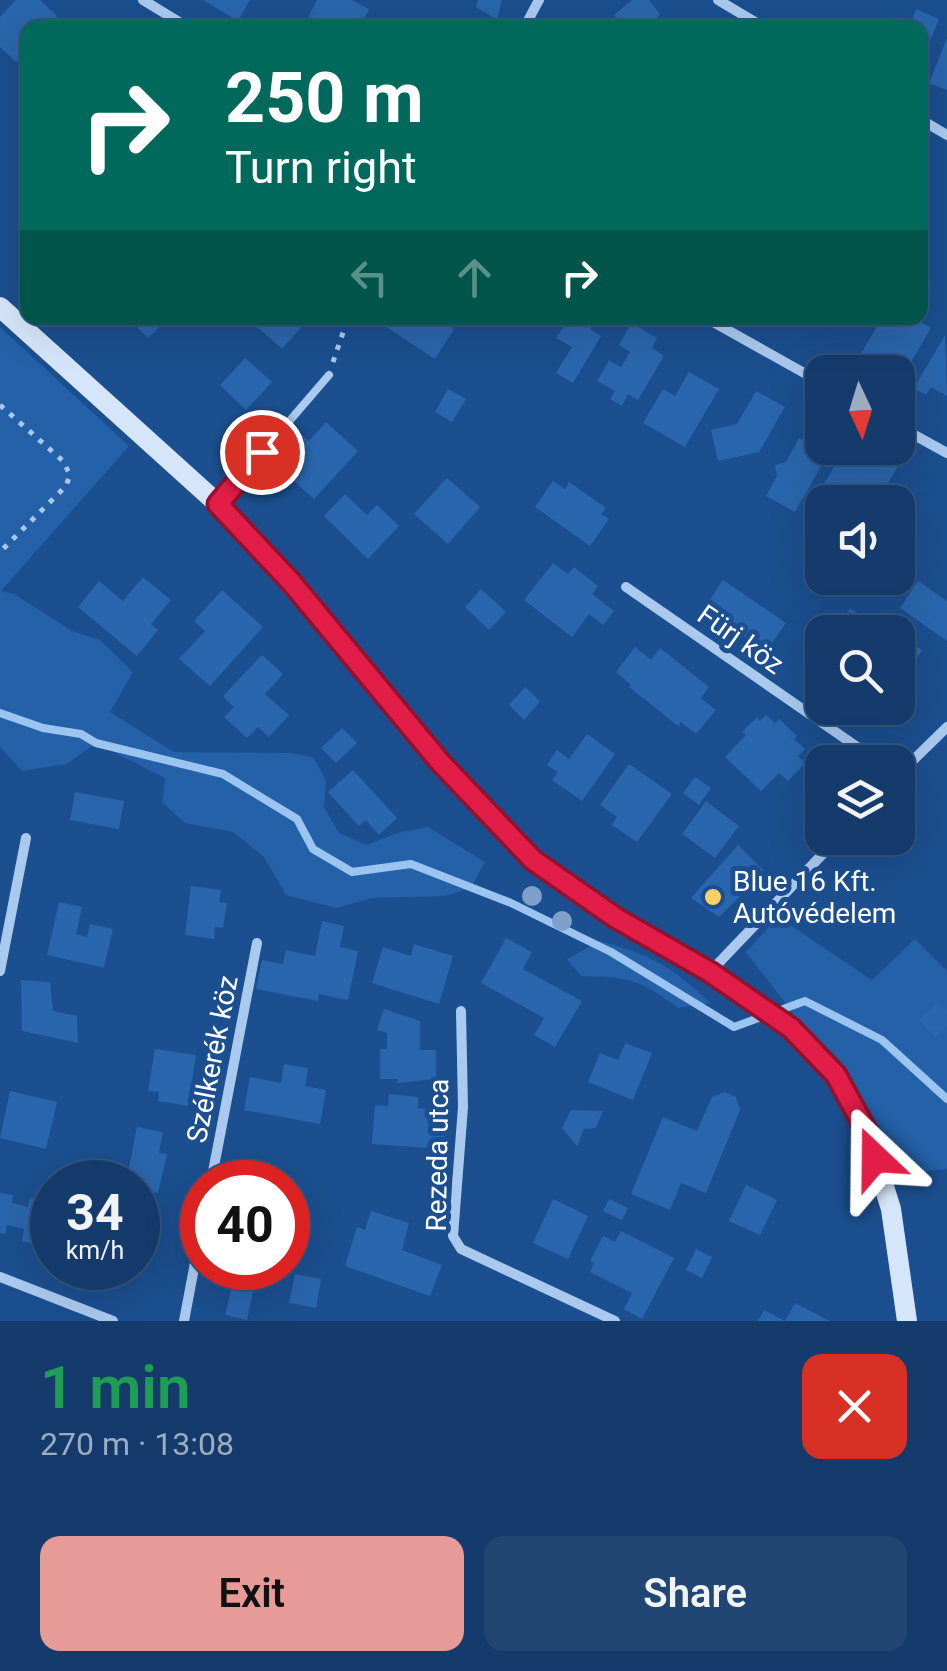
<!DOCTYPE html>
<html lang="en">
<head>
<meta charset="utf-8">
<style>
  :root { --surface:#143b6b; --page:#214673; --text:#f1f3f6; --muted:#9dadc1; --line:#33557e; --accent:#e69b98 }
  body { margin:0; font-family:Roboto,sans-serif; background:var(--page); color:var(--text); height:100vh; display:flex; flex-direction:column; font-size:38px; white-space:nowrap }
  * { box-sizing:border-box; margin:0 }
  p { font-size:32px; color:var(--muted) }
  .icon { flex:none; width:55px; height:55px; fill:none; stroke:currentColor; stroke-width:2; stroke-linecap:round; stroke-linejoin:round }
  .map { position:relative; height:1321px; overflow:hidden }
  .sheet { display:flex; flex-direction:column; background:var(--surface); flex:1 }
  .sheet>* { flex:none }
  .top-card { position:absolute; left:20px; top:20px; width:908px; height:305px; border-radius:20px; box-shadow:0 10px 40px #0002,0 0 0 2px var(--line); background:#00695c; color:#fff; overflow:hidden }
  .needle { width:65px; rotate:176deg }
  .buttons { position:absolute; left:805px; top:355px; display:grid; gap:20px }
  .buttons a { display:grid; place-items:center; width:110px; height:110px; border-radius:20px; background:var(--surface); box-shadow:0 10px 40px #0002,0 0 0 2px var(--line); font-size:50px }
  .speed { position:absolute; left:30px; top:1160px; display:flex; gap:20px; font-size:50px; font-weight:700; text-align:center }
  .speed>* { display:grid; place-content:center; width:130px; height:130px; border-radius:50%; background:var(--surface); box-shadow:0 10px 40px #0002,0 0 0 2px var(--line); line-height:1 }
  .speed small { font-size:25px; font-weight:400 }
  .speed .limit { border:15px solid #d22; background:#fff; color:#111 }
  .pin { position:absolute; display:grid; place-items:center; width:85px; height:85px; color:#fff; margin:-42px; border:5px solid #fff; border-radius:50%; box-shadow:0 2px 10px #0007 }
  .me { position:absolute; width:110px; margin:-55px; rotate:337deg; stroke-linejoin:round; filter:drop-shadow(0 0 8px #0008) }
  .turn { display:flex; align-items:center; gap:35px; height:210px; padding:0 40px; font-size:45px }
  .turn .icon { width:130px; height:130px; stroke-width:2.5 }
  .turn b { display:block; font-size:70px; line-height:85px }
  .lanes { display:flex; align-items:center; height:95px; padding:0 40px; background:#0003; justify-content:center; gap:50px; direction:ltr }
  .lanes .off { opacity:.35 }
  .round { display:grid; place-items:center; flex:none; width:105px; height:105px; border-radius:20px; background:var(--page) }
  .overview { display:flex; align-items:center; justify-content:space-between; height:170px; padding:0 40px }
  h1 { font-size:60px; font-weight:600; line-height:75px; color:#1e9e55 }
  .cta { display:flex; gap:20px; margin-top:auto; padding:20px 40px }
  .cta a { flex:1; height:115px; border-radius:20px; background:var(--accent); color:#111; font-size:40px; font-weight:600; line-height:115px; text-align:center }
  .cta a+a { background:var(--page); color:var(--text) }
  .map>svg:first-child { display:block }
  .green { fill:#2461a8 }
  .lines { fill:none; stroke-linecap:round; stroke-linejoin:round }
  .stream { stroke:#9cc4f0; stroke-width:8 }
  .building { fill:#2a66ad }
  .path { stroke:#a9c9ee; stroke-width:5; stroke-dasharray:5 8; stroke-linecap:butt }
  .lane { stroke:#a9c9ee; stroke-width:8 }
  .street { stroke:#a9c9ee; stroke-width:10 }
  .secondary { stroke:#d6e6fa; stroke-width:20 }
  .tree { fill:#7ea0ca }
  .route-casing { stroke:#92132f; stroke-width:25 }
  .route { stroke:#e11d48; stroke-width:18 }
  .poi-dot { fill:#ffd166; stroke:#1b4f8f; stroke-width:4 }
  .labels { text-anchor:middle; stroke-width:10; stroke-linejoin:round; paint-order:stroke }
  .street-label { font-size:28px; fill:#fff; stroke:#1b4f8f }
  .poi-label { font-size:28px; fill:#fff; stroke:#1b4f8f; text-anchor:start }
</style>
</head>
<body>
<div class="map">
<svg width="947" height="1321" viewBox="0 0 947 1321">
  <rect width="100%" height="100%" fill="#1b4f8f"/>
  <g class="green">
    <path d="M0,327L129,446L1,591L14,594L72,631L100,640L133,672L110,712L174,752L290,753L313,757L326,780L324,807L339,833L366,845L397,833L428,827L485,862L471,888L445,896L372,898L336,908L286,895L264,857L233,832L185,823L162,802L165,778L96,743L67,764L22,771L0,747Z"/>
    <path d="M778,917L872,980L915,939L947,971V1169L915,1172L746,952Z"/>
    <path d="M599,941C653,955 670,966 711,1003L678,1008C639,979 629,977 581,976L567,959Z"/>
  </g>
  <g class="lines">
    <path class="stream" d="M0,713L43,728L81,734L96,743L223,774L297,819L313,849L352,872L411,864L511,903L611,952L734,1027L805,1001L882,1040L947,1099"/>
  </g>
  <g class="building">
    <path d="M16,0H40L57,16L47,28H28V49L16,62L0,47V17Z"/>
    <path d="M203,0H250L238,21Z"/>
    <path d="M317,0H352L369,9L360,28H303Z"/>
    <path d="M478,0H502L497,20L476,7Z"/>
    <path d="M632,0H649L660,14L656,20L669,28H625L614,15Z"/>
    <path d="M916,9L939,19L920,65V28H909Z"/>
    <path d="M947,38V90L929,83Z"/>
    <path d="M128,318H169L148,338Z"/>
    <path d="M247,318H299L305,323L282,349Z"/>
    <path d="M383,318H437L454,329L435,359L380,323Z"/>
    <path d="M569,318L578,321L580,318H591L595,320L590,329L601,336L573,383L556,373L572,347L556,338Z"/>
    <path d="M882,318H913L931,328L900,381L898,372H885L859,357Z"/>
    <path d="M631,323L657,338L652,348L664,356L638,400L628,394L622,406L610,399L615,391L597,381L609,360L621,367L630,352L619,345Z"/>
    <path d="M945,335L947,396L931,387L926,395L914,388Z"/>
    <path d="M245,358L272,382L246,410L220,385Z"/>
    <path d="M689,372L719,389L685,447L643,423L663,389L675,396Z"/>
    <path d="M448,389L466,399L452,422L435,412Z"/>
    <path d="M756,391L785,407L759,452L718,461L711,430L737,424Z"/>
    <path d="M326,422L358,451L314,499L283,471L288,465L274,452L295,429L309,441Z"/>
    <path d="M799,438L828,454L795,512L766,496L777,476L775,465L786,462Z"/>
    <path d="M845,448L865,456L868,451L897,468L877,502H828L817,496Z"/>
    <path d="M447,478L480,507L448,544L414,514Z"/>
    <path d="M553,481L565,489L569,482L606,508L601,514L609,519L590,546L535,507Z"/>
    <path d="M345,494L367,515L377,505L399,526L368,559L324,516Z"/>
    <path d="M553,563L568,574L574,567L598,586L592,594L614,611L603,625L589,614L572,637L524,600Z"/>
    <path d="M143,577L171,600L151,624L158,630L137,656L78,607L99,581L123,601Z"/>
    <path d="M723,580L786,623L770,646L750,634L747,639L703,610Z"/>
    <path d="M918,581L947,601V641L900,608Z"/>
    <path d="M481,589L506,612L489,630L465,607Z"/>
    <path d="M222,590L263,627L210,686L179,659L205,631L194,621Z"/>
    <path d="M850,608L877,626L880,622L896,632H839L836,630Z"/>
    <path d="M898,633L922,650L901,682L898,680Z"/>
    <path d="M635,647L651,660L660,648L709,687L701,698L716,710L696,734L681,722L678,726L629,687L631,685L616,672Z"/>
    <path d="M262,655L283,674L265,694L289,715L269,737L258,727L247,738L224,717L234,707L223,696Z"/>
    <path d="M525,687L540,701L524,720L509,705Z"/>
    <path d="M766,715L775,723L779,719L797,736L794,739L805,749L798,756L805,763L788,781L779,773L761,791L725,757L746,735L742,732L757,717L760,721Z"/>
    <path d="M342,728L357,743L336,763L321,748Z"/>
    <path d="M587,734L615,754L582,801L552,780L558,772L547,765L557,750L569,759Z"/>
    <path d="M629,764L672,794L637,842L612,825L617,817L600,805Z"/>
    <path d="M353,770L397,818L379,835L366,820L359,826L328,792Z"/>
    <path d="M695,777L711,788L699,805L683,793Z"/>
    <path d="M75,792L124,801L119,829L70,820Z"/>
    <path d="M706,801L739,826L715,858L682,834Z"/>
    <path d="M738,845L765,872L719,917L691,898Z"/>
    <path d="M191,886L221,890L219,902L227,903L223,928L215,927L214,939L185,935Z"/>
    <path d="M59,902L82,907L76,934L87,937L90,924L113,929L104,968L47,955Z"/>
    <path d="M322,921L344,926L340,947L358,951L348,1000L319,994L318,1001L256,989L262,960L283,964L286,950L315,956Z"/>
    <path d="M506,938L532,952L523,969L582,1001L555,1047L534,1035L544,1018L481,983Z"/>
    <path d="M414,944L453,956L439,1004L372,983L383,947L411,956Z"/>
    <path d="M21,980L50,982L53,1011L77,1016L78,1043L22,1031Z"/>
    <path d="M938,1002L947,1011V1026L935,1037L919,1020Z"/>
    <path d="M384,1009L420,1021V1050H436V1079L397,1083L398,1079H380V1049H387V1033L377,1030Z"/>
    <path d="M625,1043L652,1053L633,1100L588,1082L600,1053L618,1060Z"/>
    <path d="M155,1049L196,1055L188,1106L158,1101L159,1092L148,1091Z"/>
    <path d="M284,1064L308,1068L305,1086L326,1090L320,1124L244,1110L250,1077L281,1083Z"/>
    <path d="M10,1091L57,1102L46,1149L0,1138Z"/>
    <path d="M725,1092L736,1097L740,1110L706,1193L681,1183L670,1210L631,1194L663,1117L697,1131L712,1097Z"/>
    <path d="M389,1094L418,1097V1108L446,1110L443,1149L372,1144L375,1105L388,1106Z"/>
    <path d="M571,1110L603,1111L596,1128L584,1129L577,1146L562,1128Z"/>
    <path d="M137,1127L163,1132L159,1153L167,1154L158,1193L138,1189V1182H126Z"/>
    <path d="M242,1160L277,1166L274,1182H238Z"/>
    <path d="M746,1185L777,1200L760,1235L729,1221Z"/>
    <path d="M0,1193L13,1195L12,1203L28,1207L30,1198L52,1203V1248L22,1241L24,1229L7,1225L5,1234L0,1233Z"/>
    <path d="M553,1199L588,1216L568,1259L533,1243Z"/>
    <path d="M609,1199L628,1208L622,1220L603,1211Z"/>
    <path d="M371,1211L409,1223L402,1250L442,1265L430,1296L345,1266L357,1227L365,1230Z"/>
    <path d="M621,1231L674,1258L642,1319L624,1309L632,1293L590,1272L594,1263L590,1261L603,1236L615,1242Z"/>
    <path d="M696,1249L712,1257L702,1278L686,1270Z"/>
    <path d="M295,1274L321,1279L316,1308L289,1303Z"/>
    <path d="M232,1286L253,1291L247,1320L225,1315Z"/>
    <path d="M795,1303L830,1321H758L764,1310L785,1321Z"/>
  </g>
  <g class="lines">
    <g class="path">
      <path d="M333,362L348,318"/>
      <path d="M0,405L63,461L70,475L66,486L0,552"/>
    </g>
    <path class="lane" d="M218,504L329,375"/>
    <g class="street">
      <path d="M143,0L189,28"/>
      <path d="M718,0L765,28"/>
      <path d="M524,28L539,0"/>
      <path d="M920,119L947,135"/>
      <path d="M706,318L822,383"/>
      <path d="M898,426L947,453"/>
      <path d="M626,587L879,762"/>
      <path d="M898,775L947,727"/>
      <path d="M0,971L26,838"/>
      <path d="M710,972L838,838"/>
      <path d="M461,1011L463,1107L453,1236L461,1249L615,1321"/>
      <path d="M211,1182L257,943"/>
      <path d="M0,1277L113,1321"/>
      <path d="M184,1321L202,1226"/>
    </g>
    <path class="secondary" d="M0,307L218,504L291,582L440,762L533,860L615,919L710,972L791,1029L836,1075L867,1132L891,1209L907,1321"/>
  </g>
  <g class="tree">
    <circle cx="532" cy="896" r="10"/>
    <circle cx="562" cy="921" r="10"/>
  </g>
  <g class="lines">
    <defs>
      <path id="route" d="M262,452L218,504L291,582L440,762L533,860L616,918L710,972L791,1028L836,1075L867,1132L875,1158"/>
    </defs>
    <use href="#route" class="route-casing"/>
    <use href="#route" class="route"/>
  </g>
  <circle class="poi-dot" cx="713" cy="897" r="10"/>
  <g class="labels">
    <g class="street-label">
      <text transform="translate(741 639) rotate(35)" y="10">Fürj köz</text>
      <text transform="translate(212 1059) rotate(-79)" y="10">Szélkerék köz</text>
      <text transform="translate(437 1155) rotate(-89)" y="10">Rezeda utca</text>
    </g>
    <g class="poi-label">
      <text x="733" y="891">Blue 16 Kft.<tspan x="733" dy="32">Autóvédelem</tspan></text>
    </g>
  </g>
</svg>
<div class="buttons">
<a><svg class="needle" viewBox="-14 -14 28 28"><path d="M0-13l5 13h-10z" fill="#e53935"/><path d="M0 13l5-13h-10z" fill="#9dadc1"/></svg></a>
<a><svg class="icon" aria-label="sound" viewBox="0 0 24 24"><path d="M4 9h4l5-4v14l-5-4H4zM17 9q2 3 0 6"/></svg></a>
<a><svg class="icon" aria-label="search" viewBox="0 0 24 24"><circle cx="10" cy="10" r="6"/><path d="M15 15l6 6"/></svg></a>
<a><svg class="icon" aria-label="layers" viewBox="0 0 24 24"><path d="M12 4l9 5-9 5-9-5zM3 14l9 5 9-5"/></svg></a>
</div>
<div class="speed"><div>34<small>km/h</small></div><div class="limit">40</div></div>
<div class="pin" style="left:262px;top:452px;background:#d93025"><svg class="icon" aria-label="arrive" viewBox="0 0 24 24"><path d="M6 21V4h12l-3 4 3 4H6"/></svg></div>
<svg class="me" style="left:875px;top:1158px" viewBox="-20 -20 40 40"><path d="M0-17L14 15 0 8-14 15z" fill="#e11d48" stroke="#fff" stroke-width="4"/></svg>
<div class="top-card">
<div class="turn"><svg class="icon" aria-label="right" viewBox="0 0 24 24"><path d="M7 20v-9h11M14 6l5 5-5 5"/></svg><div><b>250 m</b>Turn right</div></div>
<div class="lanes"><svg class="icon off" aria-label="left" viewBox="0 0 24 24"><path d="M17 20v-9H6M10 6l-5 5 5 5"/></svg><svg class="icon off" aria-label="ahead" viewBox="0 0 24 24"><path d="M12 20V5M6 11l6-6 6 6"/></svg><svg class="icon" aria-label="right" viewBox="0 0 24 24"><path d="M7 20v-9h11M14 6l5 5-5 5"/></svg></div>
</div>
</div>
<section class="sheet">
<div class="overview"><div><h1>1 min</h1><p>270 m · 13:08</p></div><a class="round" style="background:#d93025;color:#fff"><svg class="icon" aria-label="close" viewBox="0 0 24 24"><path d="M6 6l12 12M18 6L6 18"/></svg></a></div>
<div class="cta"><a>Exit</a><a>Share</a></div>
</section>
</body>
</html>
